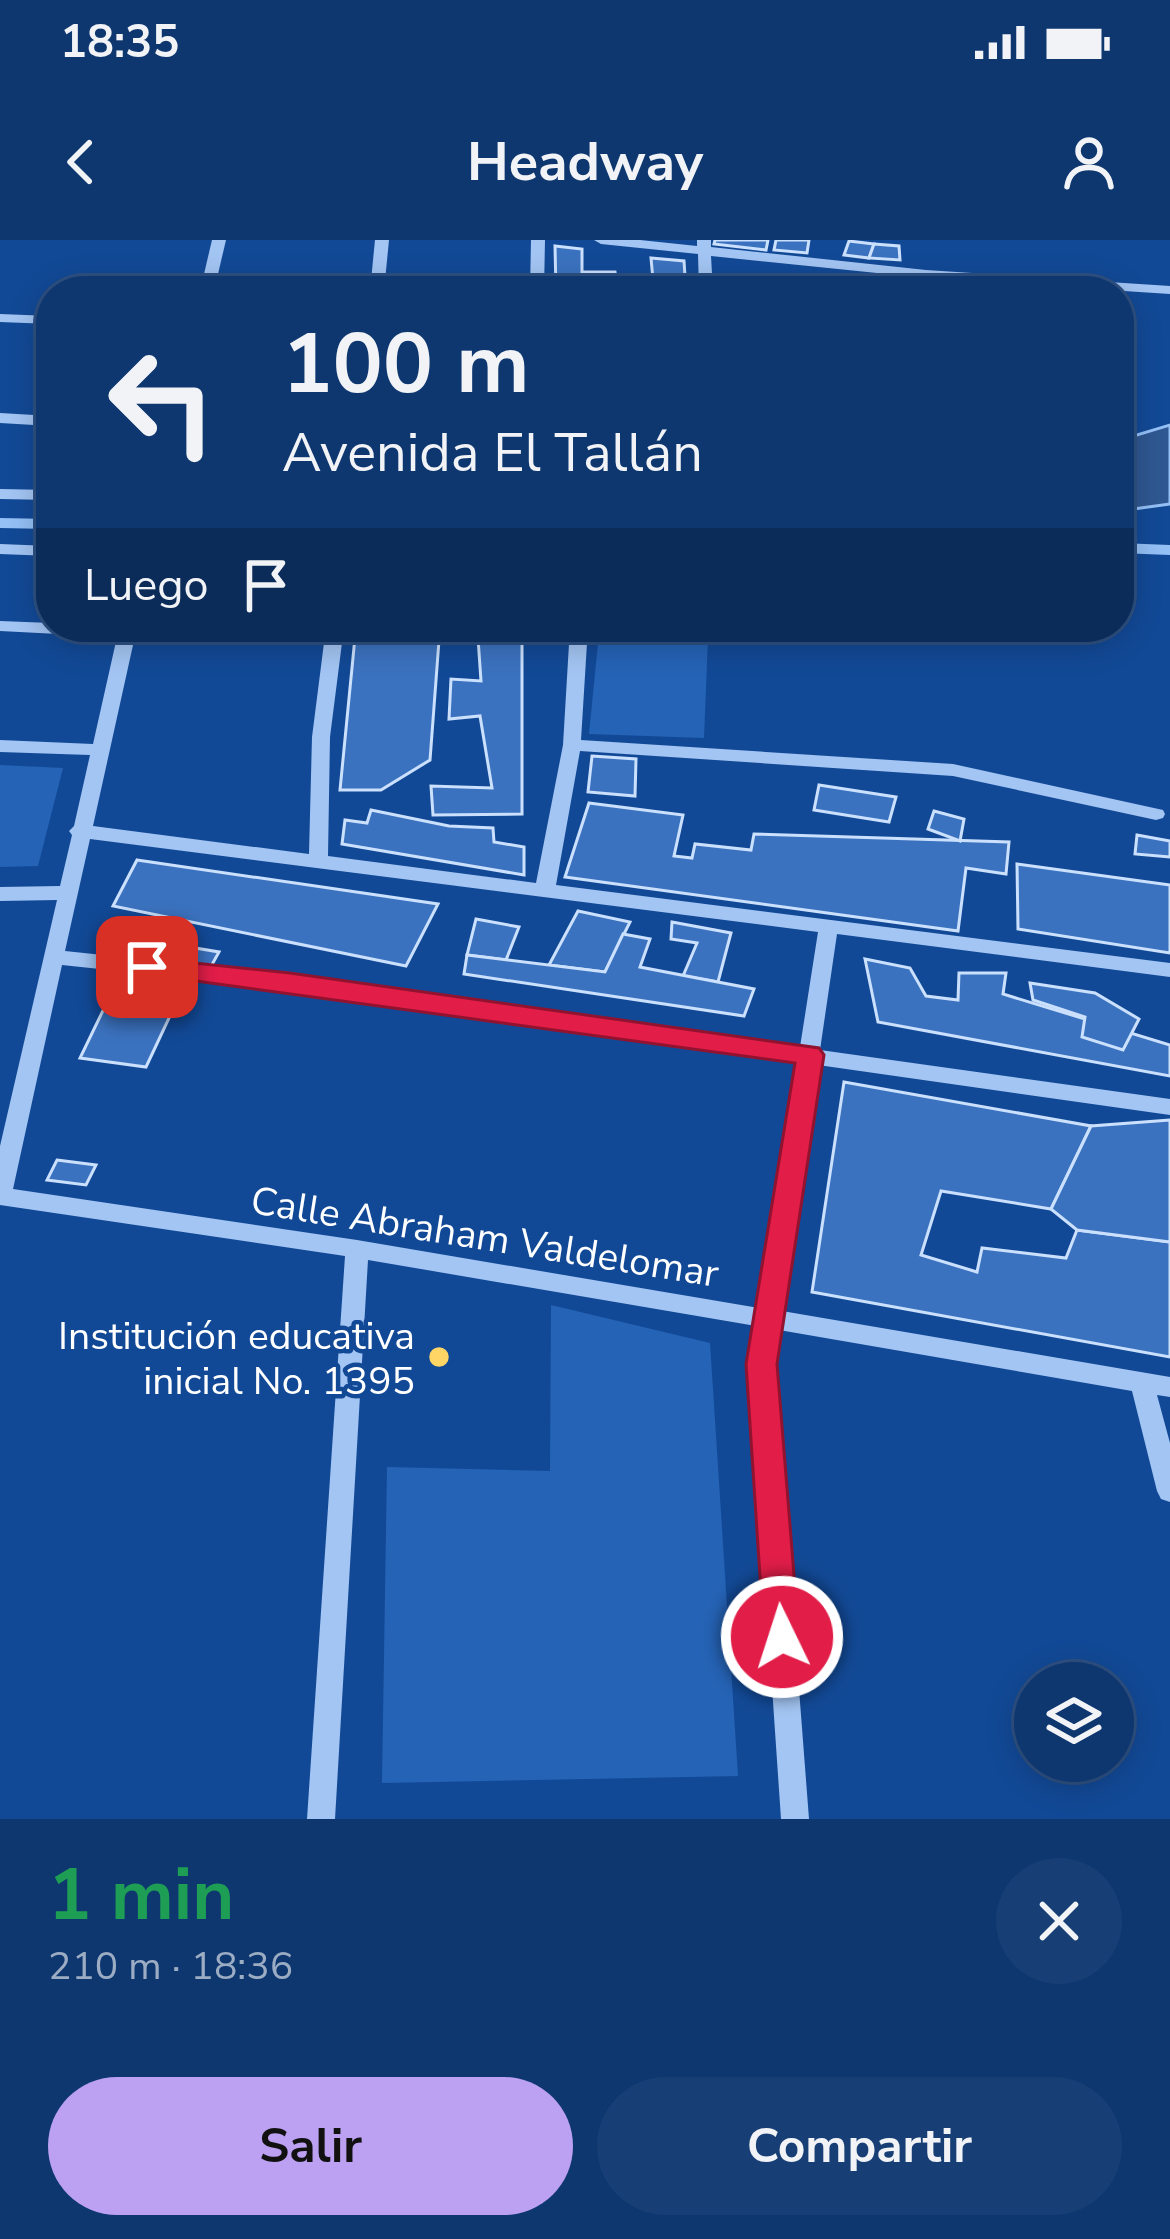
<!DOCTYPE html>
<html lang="es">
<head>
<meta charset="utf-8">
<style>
  :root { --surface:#0e3770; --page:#173f75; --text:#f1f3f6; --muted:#9bacc3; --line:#2e5183; --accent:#bca0f2 }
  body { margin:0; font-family:"Nunito Sans",sans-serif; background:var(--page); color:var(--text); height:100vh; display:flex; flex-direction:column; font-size:45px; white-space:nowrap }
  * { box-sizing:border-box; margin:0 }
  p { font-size:39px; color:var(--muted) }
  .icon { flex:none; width:66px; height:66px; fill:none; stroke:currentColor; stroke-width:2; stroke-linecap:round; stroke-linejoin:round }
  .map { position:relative; height:1579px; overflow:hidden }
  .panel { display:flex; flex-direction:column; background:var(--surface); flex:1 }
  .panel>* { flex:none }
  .top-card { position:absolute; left:36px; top:36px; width:1098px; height:366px; border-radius:48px; box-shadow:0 6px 30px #0003,0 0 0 3px var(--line); background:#0e3770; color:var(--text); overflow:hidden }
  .buttons { position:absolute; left:1014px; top:1422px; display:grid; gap:24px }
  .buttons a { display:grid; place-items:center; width:120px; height:120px; border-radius:50%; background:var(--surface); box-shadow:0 6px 30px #0003,0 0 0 3px var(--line); font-size:60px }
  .pin { position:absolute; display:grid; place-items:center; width:102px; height:102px; color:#fff; margin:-51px; border-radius:24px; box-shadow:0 6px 18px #0006 }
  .me { position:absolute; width:132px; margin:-66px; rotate:356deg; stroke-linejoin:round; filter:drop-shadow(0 0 9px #0008) }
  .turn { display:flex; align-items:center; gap:42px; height:252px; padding:0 48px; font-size:54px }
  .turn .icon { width:156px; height:156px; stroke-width:2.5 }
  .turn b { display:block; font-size:84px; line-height:102px }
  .then { display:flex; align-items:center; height:114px; padding:0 48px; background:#0003; gap:24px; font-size:45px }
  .round { display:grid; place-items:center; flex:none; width:126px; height:126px; border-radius:63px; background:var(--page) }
  .head { display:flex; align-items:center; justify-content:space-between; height:204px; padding:0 48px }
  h1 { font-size:72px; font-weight:700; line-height:90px; color:#1e9e55 }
  .cta { display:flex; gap:24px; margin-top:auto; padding:24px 48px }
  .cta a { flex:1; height:138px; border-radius:72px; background:var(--accent); color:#111; font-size:48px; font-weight:700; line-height:138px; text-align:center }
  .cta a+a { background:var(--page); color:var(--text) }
  .status { display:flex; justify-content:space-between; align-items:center; height:84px; padding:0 60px; background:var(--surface); direction:ltr }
  .status svg { height:33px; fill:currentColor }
  header { display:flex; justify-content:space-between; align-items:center; height:156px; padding:0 48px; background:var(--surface); font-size:54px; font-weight:700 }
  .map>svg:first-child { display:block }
  .green { fill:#2563b6 }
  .water { fill:#2f5791; stroke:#94c0f6; stroke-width:3 }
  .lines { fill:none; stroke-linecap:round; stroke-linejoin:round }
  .stream { stroke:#94c0f6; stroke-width:10 }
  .building { fill:#3b72bf; stroke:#cae0fd; stroke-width:3 }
  .minor { fill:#a3c5f3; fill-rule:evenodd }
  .route { fill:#e11d48; stroke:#92132f; stroke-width:3 }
  .poi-dot { fill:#ffd665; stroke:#124996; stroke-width:4.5 }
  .labels { text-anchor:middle; stroke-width:9; stroke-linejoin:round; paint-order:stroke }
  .street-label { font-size:39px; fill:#fff; stroke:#124996 }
  .poi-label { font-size:39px; fill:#fff; stroke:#124996; text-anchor:end }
</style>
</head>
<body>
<div class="status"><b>18:35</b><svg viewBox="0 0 49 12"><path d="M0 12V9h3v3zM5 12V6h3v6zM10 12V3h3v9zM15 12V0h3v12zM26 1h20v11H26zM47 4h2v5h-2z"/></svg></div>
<header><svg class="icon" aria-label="back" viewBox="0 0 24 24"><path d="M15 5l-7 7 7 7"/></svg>Headway<svg class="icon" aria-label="person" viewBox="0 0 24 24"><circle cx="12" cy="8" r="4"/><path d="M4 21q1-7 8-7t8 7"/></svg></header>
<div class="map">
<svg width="1170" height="1579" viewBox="0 0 1170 1579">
  <rect width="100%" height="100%" fill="#124996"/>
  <g class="green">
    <path d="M599,393L708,398L704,498L589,494Z"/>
    <path d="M0,525L63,528L38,626L0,627Z"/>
    <path d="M551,1065L710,1103L738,1536L382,1543L387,1227L550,1231Z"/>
  </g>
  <path class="water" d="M1170,185V264L1119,271V208L1130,197Z"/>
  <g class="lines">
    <g class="stream">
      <path d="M0,283L51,284"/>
      <path d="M1119,308L1170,310"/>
    </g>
  </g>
  <g class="building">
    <path d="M715,0H768L766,10L714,4Z"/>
    <path d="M776,0H809L807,13L774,10Z"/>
    <path d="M849,1L874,4L869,18L844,15Z"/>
    <path d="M874,4L899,6L900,20L869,18Z"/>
    <path d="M555,6L582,9V32H615L617,48L556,51Z"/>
    <path d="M651,18L684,21L686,51H654Z"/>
    <path d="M356,387H440L430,520L381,550H340Z"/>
    <path d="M440,387H522V574L433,575L431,546L492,548L480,476L449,479L451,439L481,441L478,398L440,399Z"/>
    <path d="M592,516L636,519L635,556L588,552Z"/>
    <path d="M819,545L896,557L889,582L814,570Z"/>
    <path d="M589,563L683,575L674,616L692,618L695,604L751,610L754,594L1009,602L1006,634L966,628L958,691L565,637Z"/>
    <path d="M371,570L449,586L493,588L494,602L524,607V635L342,604L345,580L367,583Z"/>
    <path d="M934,571L964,579L960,601L928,589Z"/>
    <path d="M1137,595L1170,601V617L1135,614Z"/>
    <path d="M137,620L438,664L406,726L113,666Z"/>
    <path d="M1017,624L1170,645V713L1018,689Z"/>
    <path d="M578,671L630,682L605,732L549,725Z"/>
    <path d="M133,678L176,685L156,719L114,711Z"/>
    <path d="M476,679L519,687L506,720L467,715Z"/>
    <path d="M672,682L731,693L718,742L683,736L697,703L671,699Z"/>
    <path d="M623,694L650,699L640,727L754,749L744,776L464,734L467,715L605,732Z"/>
    <path d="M171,704L219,712L209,730L161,723Z"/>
    <path d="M865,719L910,728L926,756L958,760L959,733H1006L1003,754L1170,805V836L878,782Z"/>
    <path d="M1030,743L1095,753L1139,779L1123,810L1082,797L1085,777L1033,760Z"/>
    <path d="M112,752L177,761L146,827L80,818Z"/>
    <path d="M844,842L1091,886L1051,969L941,951L921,1015L977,1032L982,1008L1066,1018L1077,990L1170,1002V1117L812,1052Z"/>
    <path d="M1170,880V1002L1077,990L1051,969L1091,886Z"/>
    <path d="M57,920L96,925L86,945L47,940Z"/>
  </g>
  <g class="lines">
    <g class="minor">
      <path d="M212,0H226L214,51H200Z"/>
      <path d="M375,0H389L384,51H370Z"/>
      <path d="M531,0H545L544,51H530Z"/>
      <path d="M594,0H640L697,6V0H711V7L926,30L1170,46V54L926,38L711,16L713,51H699L698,14L601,4Z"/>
      <path d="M0,74L51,76V84L0,82Z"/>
      <path d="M0,173L51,176V186L0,183Z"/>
      <path d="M0,249L51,250V260L0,259Z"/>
      <path d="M0,304L51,306V316L0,314Z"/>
      <path d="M0,381L51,383V387H137L93,586L309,614L312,497L326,387H344L330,497L328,616L536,643L563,505L570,387H588L581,500L953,524L1163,570L1165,574L1163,578L1156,580L953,536L580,511L556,645L1170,723V737L837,694L820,810L1170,859V875L818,825L782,1071L1170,1137V1157L1157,1155L1170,1203V1262L1161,1259L1157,1251L1132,1151L779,1090L774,1124L809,1579H781L750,1124L756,1086L368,1020L335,1579H307L345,1016L0,965V906L57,660L0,661V647L60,646L72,595L69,591L74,586L90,515L0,512V500L93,504L117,397L0,391ZM90,599L818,692L800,807L290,735L65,711ZM62,725L290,749L797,822L759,1068L357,1000L13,949Z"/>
      <path d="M638,387L776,390L836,387C799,411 693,395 647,392Z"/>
    </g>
  </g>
  <path class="route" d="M147,718L290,733L819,808L824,815L777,1124L799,1397L794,1408L782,1413L769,1408L764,1397L746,1124L795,823L138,733L134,727L138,720Z"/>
  <circle class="poi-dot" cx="439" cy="1117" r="12"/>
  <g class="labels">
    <g class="street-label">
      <text transform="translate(485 996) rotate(9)" y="14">Calle Abraham Valdelomar</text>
    </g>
    <g class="poi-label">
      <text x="415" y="1109">Institución educativa<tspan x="415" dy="45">inicial No. 1395</tspan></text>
    </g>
  </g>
</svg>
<div class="buttons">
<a><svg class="icon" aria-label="layers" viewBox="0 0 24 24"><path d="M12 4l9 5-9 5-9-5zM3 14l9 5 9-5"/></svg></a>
</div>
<div class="pin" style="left:147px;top:727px;background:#d93025"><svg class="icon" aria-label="arrive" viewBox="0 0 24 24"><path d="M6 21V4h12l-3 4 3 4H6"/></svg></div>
<svg class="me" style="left:782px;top:1397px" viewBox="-20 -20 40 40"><circle r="17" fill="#e11d48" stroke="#fff" stroke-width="3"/><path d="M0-11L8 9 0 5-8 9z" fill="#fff"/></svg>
<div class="top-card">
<div class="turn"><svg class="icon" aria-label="left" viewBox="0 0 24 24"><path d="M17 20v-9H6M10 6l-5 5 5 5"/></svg><div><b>100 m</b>Avenida El Tallán</div></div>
<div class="then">Luego<svg class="icon" aria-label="arrive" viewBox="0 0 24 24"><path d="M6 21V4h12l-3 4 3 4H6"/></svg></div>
</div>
</div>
<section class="panel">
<div class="head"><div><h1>1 min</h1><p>210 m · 18:36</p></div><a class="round"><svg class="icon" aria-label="close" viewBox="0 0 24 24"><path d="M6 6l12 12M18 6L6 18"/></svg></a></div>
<div class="cta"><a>Salir</a><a>Compartir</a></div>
</section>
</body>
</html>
